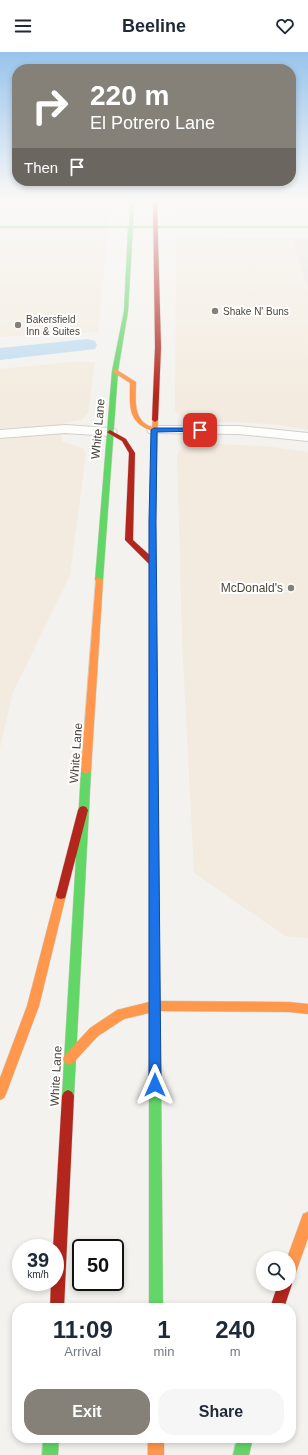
<!DOCTYPE html>
<html lang="en">
<head>
<meta charset="utf-8">
<style>
  :root { --surface:#fff; --page:#f6f6f7; --text:#1f2937; --muted:#747a83; --accent:#868178 }
  body { margin:0; font-family:Arial,sans-serif; background:var(--page); color:var(--text); height:100vh; display:flex; flex-direction:column; font-size:15px; white-space:nowrap }
  * { box-sizing:border-box; margin:0 }
  p { font-size:13px; color:var(--muted) }
  .icon { flex:none; width:22px; height:22px; fill:none; stroke:currentColor; stroke-width:2; stroke-linecap:round; stroke-linejoin:round }
  .map { position:relative; flex:1; overflow:hidden }
  .panel { position:absolute; left:12px; top:1251px; width:284px; height:140px; display:flex; flex-direction:column; background:var(--surface); border-radius:16px; box-shadow:0 2px 6px #0003 }
  .panel>* { flex:none }
  .guide { position:absolute; left:12px; top:12px; width:284px; height:122px; border-radius:16px; box-shadow:0 2px 6px #0003; background:#868178; color:#fff; overflow:hidden }
  .fabs { position:absolute; left:256px; top:1199px; display:grid; gap:8px }
  .fabs a { display:grid; place-items:center; width:40px; height:40px; border-radius:50%; background:var(--surface); box-shadow:0 2px 6px #0003; font-size:20px }
  .speed { position:absolute; left:12px; top:1187px; display:flex; gap:8px; font-size:20px; font-weight:700; text-align:center }
  .speed>* { display:grid; place-content:center; width:52px; height:52px; border-radius:50%; background:var(--surface); box-shadow:0 2px 6px #0003; line-height:1 }
  .speed small { font-size:10px; font-weight:400 }
  .speed .limit { border:2px solid #111; border-radius:6px; background:#fff; color:#111 }
  .pin { position:absolute; display:grid; place-items:center; width:34px; height:34px; color:#fff; margin:-17px; border-radius:8px; box-shadow:0 2px 6px #0006 }
  .me { position:absolute; width:44px; margin:-22px; rotate:0deg; stroke-linejoin:round; filter:drop-shadow(0 0 3px #0008) }
  .turn { display:flex; align-items:center; gap:14px; height:84px; padding:0 12px; font-size:18px }
  .turn .icon { width:52px; height:52px; stroke-width:2.5 }
  .turn b { display:block; font-size:28px; line-height:34px }
  .then { display:flex; align-items:center; height:38px; padding:0 12px; background:#0003; gap:8px; font-size:15px }
  .eta { display:flex; justify-content:space-evenly; align-items:center; height:68px; text-align:center }
  .eta b { font-size:24px; font-weight:700; line-height:28px }
  .primary-button { display:flex; gap:8px; margin-top:auto; padding:8px 12px }
  .primary-button a { flex:1; height:46px; border-radius:16px; background:var(--accent); color:#fff; font-size:16px; font-weight:700; line-height:46px; text-align:center }
  .primary-button a+a { background:var(--page); color:var(--text) }
  header { display:flex; justify-content:space-between; align-items:center; height:52px; padding:0 12px; background:var(--surface); font-size:18px; font-weight:700 }
  .map>svg:first-child { display:block }
  .residential { fill:#e7e4dc }
  .commercial { fill:#f3ebdf }
  .lines { fill:none; stroke-linecap:round; stroke-linejoin:round }
  .canal { fill:#c0ddf1; fill-rule:evenodd }
  .street-casing { stroke:#d2d0cb; stroke-width:2 }
  .fast-casing { stroke:#d3cfc5; stroke-width:1 }
  .slow-casing { stroke:#d3cfc5; stroke-width:1 }
  .jam-casing { stroke:#d3cfc5; stroke-width:1 }
  .street { fill:#fdfdfc; fill-rule:evenodd }
  .fast { fill:#63d668; fill-rule:evenodd }
  .slow { fill:#ff974d; fill-rule:evenodd }
  .jam { fill:#b3261e; fill-rule:evenodd }
  .route { fill:#1a73e8; stroke:#114b97 }
  .poi-dot { fill:#868178; stroke:#fff; stroke-width:1.5 }
  .labels { text-anchor:middle; stroke-width:4; stroke-linejoin:round; paint-order:stroke }
  .far-poi-label { font-size:10px; fill:#4b4439; stroke:#fff; text-anchor:start }
  .street-label { font-size:12px; fill:#4b4439; stroke:#fff }
  .poi-label { font-size:12px; fill:#4b4439; stroke:#fff; text-anchor:end }
</style>
</head>
<body>
<header><svg class="icon" aria-label="menu" viewBox="0 0 24 24"><path d="M4 6h16M4 12h16M4 18h16"/></svg>Beeline<svg class="icon" aria-label="heart" viewBox="0 0 24 24"><path d="M12 20l-8-8c-3-5 5-10 8-4 3-6 11-1 8 4z"/></svg></header>
<div class="map">
<svg width="308" height="1403" viewBox="0 0 308 1403">
  <rect width="100%" height="100%" fill="#f4f2ee"/>
  <path class="residential" d="M291,186H308V237Z"/>
  <g class="commercial">
    <path d="M0,149H111L98,280L0,285Z"/>
    <path d="M172,149H308V166L178,165L172,162Z"/>
    <path d="M291,186L308,237V378L278,373L237,370H197L183,366L175,359L176,187Z"/>
    <path d="M70,310H95L88,361L81,368L65,371L61,389L83,396L86,402L70,523L13,640L0,696V317Z"/>
    <path d="M195,391L264,394L308,400V886L285,884L194,821L182,588L177,402L183,395Z"/>
  </g>
  <g class="lines">
    <path class="canal" d="M88,287L95,289L97,293L95,297L0,308V296Z"/>
    <defs>
      <g id="street">
        <path d="M65,373L110,376L115,377L117,380L115,383L110,384L65,381L0,386V378Z"/>
        <path d="M154,374H238L308,381V389L238,382L149,381L147,378L149,375Z"/>
      </g>
      <g id="fast">
        <path d="M130,149H134L133,174H308V176H133L128,259L118,319L103,528L99,530L95,528L112,319L124,259L128,176H0V174H129Z"/>
        <path d="M86,716L91,719L74,1044L72,1048L68,1050L64,1048L62,1044L81,719Z"/>
        <path d="M155,1013L159,1015L161,1019L163,1256H149V1019L151,1015Z"/>
        <path d="M43,1386H59L58,1403H42Z"/>
        <path d="M237,1386H253L249,1403H233Z"/>
      </g>
      <g id="slow">
        <path d="M113,318H117L136,330C136,347 132,368 152,375L153,367L158,368L155,470L157,675L153,678L149,675V470L152,379C127,370 130,354 130,331L113,320Z"/>
        <path d="M96,526H99L103,528L91,719L86,722L81,719Z"/>
        <path d="M154,809L158,810L159,813L160,949L289,950L308,952V962L289,960L160,959L161,1019L159,1023L155,1025L151,1023L149,1019V961L124,967L98,984L73,1011L69,1013L65,1011L63,1007L65,1003L90,976L117,958L149,950V813L150,810Z"/>
        <path d="M61,839L65,840L66,843L39,954L6,1042L4,1046L0,1048V1026L27,954L56,843L57,840Z"/>
        <path d="M308,1160V1186L294,1226L289,1228V1206H287L303,1162Z"/>
        <rect x="148" y="1386" width="16" height="17"/>
      </g>
      <g id="jam">
        <path d="M153,149H157L161,295L158,368L155,370L152,368L155,295Z"/>
        <path d="M110,378L126,387L135,401L133,488L155,508V512H149L125,488L129,401L122,389L108,381L107,380Z"/>
        <path d="M153,672L157,675L159,813L158,816L154,817L150,816L149,813V675Z"/>
        <path d="M83,754L86,755L88,758L66,843L65,846L61,847L57,846L56,843L78,758L80,755Z"/>
        <path d="M68,1038L72,1040L74,1044L64,1256H50L51,1230H55V1196H53L62,1044L64,1040Z"/>
        <path d="M289,1227L292,1232L284,1256H270L278,1232H289Z"/>
      </g>
    </defs>
    <use href="#street" class="street-casing"/>
    <use href="#fast" class="fast-casing"/>
    <use href="#slow" class="slow-casing"/>
    <use href="#jam" class="jam-casing"/>
    <use href="#street" class="street"/>
    <use href="#fast" class="fast"/>
    <use href="#slow" class="slow"/>
    <use href="#jam" class="jam"/>
  </g>
  <linearGradient id="sky" x2="0" y2="1"><stop stop-color="#98c4ec"/><stop offset="0.43" stop-color="#faf9f7"/><stop offset="1" stop-color="#faf9f7" stop-opacity="0"/></linearGradient>
  <rect width="308" height="345" fill="url(#sky)"/>
  <path class="route" d="M200,376L202,377V379L157,380L156,470L161,1033L159,1037L155,1039L151,1037L149,1033V470L151,378L154,376Z"/>
  <g class="poi-dot">
    <circle cx="215" cy="259" r="4"/>
    <circle cx="18" cy="273" r="4"/>
    <circle cx="291" cy="536" r="4"/>
  </g>
  <g class="labels">
    <g class="far-poi-label">
      <text x="223" y="263">Shake N' Buns</text>
      <text x="26" y="271">Bakersfield<tspan x="26" dy="12">Inn &amp; Suites</tspan></text>
    </g>
    <g class="street-label">
      <text transform="translate(98 377) rotate(-85)" y="4">White Lane</text>
      <text transform="translate(76 701) rotate(-86)" y="4">White Lane</text>
      <text transform="translate(56 1024) rotate(-87)" y="4">White Lane</text>
    </g>
    <g class="poi-label">
      <text x="283" y="540">McDonald's</text>
    </g>
  </g>
</svg>
<div class="fabs">
<a><svg class="icon" aria-label="search" viewBox="0 0 24 24"><circle cx="10" cy="10" r="6"/><path d="M15 15l6 6"/></svg></a>
</div>
<div class="speed"><div>39<small>km/h</small></div><div class="limit">50</div></div>
<div class="pin" style="left:200px;top:378px;background:#d93025"><svg class="icon" aria-label="arrive" viewBox="0 0 24 24"><path d="M6 21V4h12l-3 4 3 4H6"/></svg></div>
<svg class="me" style="left:155px;top:1033px" viewBox="-20 -20 40 40"><path d="M0-17L14 15 0 8-14 15z" fill="#1a73e8" stroke="#fff" stroke-width="4"/></svg>
<div class="guide">
<div class="turn"><svg class="icon" aria-label="right" viewBox="0 0 24 24"><path d="M7 20v-9h11M14 6l5 5-5 5"/></svg><div><b>220 m</b>El Potrero Lane</div></div>
<div class="then">Then<svg class="icon" aria-label="arrive" viewBox="0 0 24 24"><path d="M6 21V4h12l-3 4 3 4H6"/></svg></div>
</div>
<section class="panel">
<div class="eta">
<div><b>11:09</b><p>Arrival</p></div>
<div><b>1</b><p>min</p></div>
<div><b>240</b><p>m</p></div>
</div>
<div class="primary-button"><a>Exit</a><a>Share</a></div>
</section>
</div>
</body>
</html>
